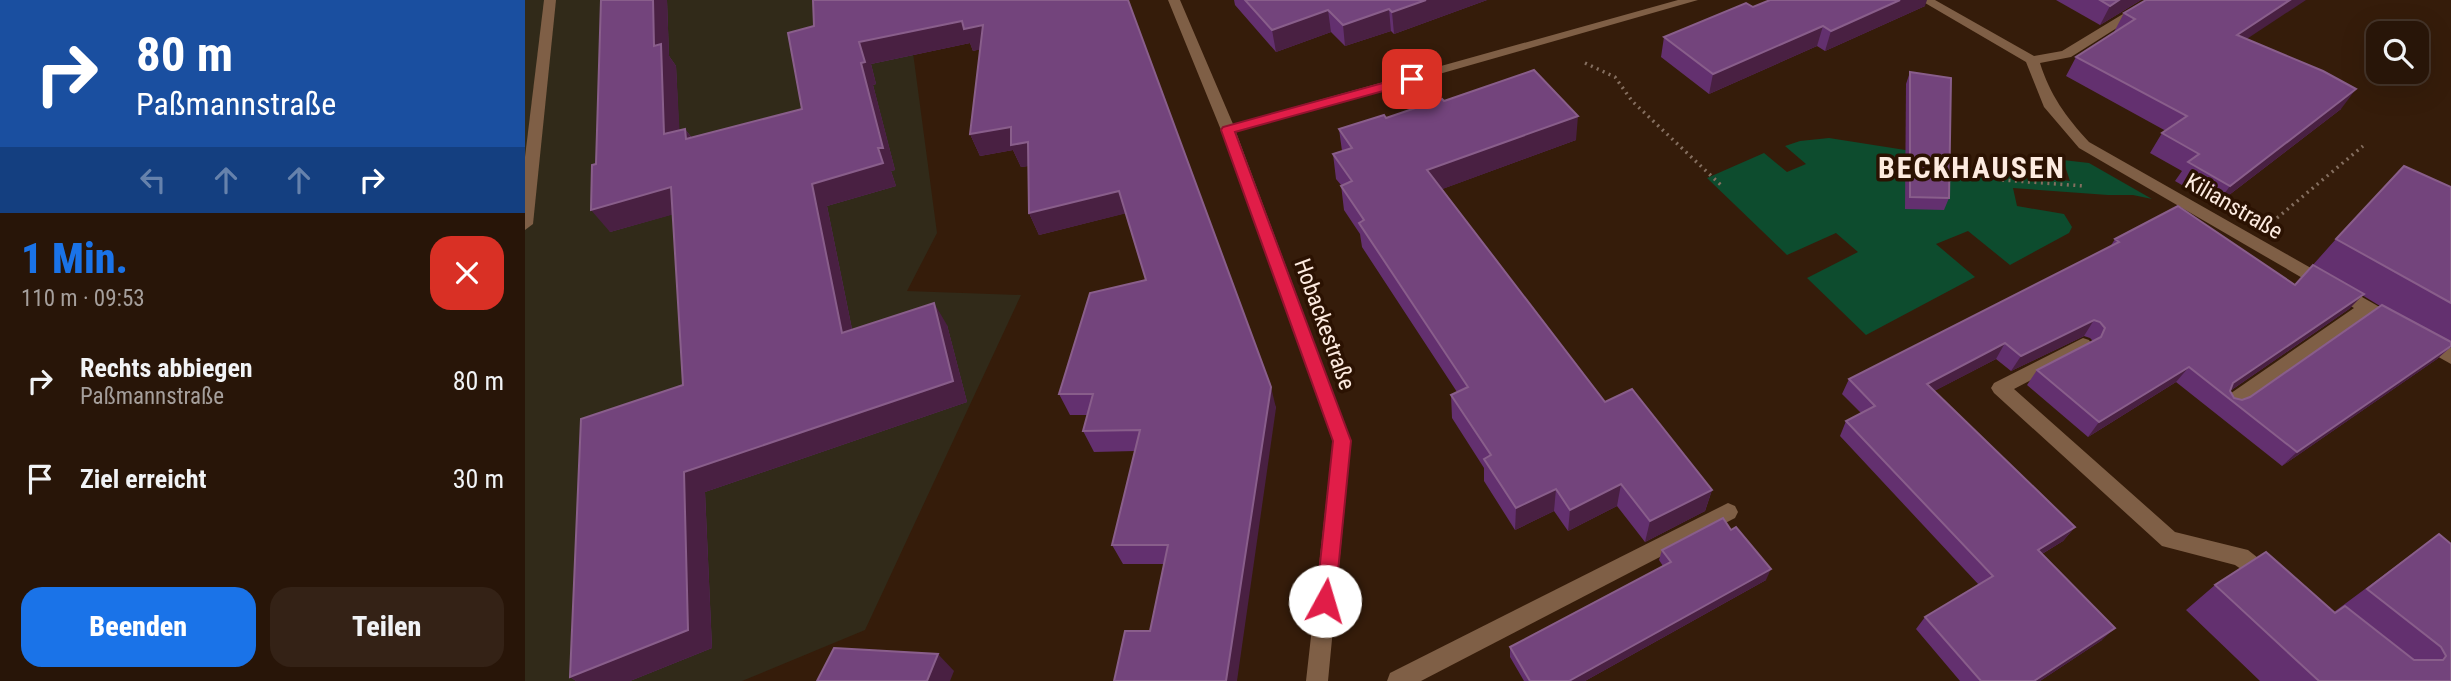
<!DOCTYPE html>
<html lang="de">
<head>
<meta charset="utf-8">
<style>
  :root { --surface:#281508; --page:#342216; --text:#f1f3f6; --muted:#a59f9c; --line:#443429; --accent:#1a73e8 }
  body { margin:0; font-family:"Roboto Condensed",sans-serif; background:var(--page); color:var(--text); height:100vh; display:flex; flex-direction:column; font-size:26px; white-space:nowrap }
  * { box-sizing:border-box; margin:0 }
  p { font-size:23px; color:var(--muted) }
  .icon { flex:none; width:38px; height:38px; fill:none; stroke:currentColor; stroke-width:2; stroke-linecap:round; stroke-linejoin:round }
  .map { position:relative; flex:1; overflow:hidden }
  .details { display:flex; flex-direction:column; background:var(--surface); width:525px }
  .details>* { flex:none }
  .guide { background:#1a4fa0; color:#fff; overflow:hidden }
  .tools { position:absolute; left:1841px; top:21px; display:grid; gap:14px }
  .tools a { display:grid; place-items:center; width:63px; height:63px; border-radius:14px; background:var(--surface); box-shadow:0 7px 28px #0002,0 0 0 2px var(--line); font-size:35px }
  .pin { position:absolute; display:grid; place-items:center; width:60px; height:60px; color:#fff; margin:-30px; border-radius:14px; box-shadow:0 4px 10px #0006 }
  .me { position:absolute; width:77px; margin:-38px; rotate:6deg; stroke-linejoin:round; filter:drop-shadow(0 0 5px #0008) }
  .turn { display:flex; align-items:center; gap:24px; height:147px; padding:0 21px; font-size:32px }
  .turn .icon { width:91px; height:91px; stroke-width:2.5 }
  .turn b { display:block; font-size:49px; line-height:60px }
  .lanes { display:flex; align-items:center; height:66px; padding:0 21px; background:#0003; justify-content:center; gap:35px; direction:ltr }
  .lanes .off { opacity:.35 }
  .round { display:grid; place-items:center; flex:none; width:74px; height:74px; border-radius:21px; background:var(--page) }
  .headline { display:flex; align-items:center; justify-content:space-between; height:119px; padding:0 21px }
  h1 { font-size:42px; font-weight:800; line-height:52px; color:var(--accent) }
  .cta { display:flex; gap:14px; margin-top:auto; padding:14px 21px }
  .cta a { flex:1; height:80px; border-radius:21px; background:var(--accent); color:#fff; font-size:28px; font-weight:800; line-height:80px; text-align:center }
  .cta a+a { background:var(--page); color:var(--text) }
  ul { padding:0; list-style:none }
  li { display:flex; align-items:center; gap:21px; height:98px; padding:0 21px }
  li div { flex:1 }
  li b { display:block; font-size:26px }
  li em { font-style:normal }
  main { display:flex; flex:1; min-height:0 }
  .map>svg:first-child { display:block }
  .industrial { fill:#312a19 }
  .green { fill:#0d4c2e }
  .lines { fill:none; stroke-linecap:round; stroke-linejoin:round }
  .path { stroke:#856f60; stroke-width:3.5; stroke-dasharray:2 4.5; stroke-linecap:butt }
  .minor { fill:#7f5f46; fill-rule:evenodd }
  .wall { fill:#63306f; fill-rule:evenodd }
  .shaded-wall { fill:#492042 }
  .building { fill:#73447c; stroke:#895e8b; stroke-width:2 }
  .route { fill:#e11d48; stroke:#92132f; stroke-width:2 }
  .labels { text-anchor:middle; stroke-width:7; stroke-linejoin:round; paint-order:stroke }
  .street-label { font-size:23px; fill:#fdebe0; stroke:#2b1202 }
  .district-label { font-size:30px; font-weight:bold; letter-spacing:2px; fill:#fdebe0; stroke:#2b1202 }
</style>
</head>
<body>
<main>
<section class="details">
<div class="guide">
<div class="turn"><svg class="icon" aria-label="right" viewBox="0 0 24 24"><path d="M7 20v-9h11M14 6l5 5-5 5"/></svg><div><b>80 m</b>Paßmannstraße</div></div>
<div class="lanes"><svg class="icon off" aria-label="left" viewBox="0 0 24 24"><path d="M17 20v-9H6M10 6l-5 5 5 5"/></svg><svg class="icon off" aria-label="ahead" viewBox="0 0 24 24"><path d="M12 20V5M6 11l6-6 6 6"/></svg><svg class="icon off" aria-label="ahead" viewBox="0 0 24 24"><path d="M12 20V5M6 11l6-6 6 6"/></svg><svg class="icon" aria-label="right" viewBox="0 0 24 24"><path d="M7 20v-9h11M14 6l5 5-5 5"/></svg></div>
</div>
<div class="headline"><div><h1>1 Min.</h1><p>110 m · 09:53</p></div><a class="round" style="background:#d93025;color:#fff"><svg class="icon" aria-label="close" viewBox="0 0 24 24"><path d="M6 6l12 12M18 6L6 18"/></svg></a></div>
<ul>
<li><svg class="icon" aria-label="right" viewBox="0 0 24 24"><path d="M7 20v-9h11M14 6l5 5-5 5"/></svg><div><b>Rechts abbiegen</b><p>Paßmannstraße</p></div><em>80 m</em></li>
<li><svg class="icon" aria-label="arrive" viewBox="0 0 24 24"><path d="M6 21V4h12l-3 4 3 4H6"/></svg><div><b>Ziel erreicht</b></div><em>30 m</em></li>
</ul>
<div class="cta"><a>Beenden</a><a>Teilen</a></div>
</section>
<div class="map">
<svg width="1926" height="681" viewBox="0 0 1926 681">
  <rect width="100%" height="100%" fill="#351c0a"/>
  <path class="industrial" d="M0,0H381L412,233L382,291L496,295L340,630L217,681H0Z"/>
  <path class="green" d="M1304,138L1412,155L1414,164L1545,181L1538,160L1564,163L1627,199L1608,195H1583L1488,188L1492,206L1539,214L1547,227L1544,233L1485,265L1443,231L1411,244L1450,277L1341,335L1282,278L1333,252L1311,233L1262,255L1182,178L1239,153L1262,172L1281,164L1260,146L1275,141Z"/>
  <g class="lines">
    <g class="path">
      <path d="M1060,63L1090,77L1107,101L1198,187"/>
      <path d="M1477,180L1559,186"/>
      <path d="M1752,218L1838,146"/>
    </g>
    <g class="minor">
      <path d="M19,0H31L8,224L0,230V157Z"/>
      <path d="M643,0H655L708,124L1153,0H1173L711,132L826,441L803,681H781L808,441L696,130Z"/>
      <path d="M1395,0H1410L1509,56L1537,51L1621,0H1636L1546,57L1515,63C1525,95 1541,117 1564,142L1874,318L1877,323L1874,328H1862L1843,316L1710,410L1703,412L1696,410L1694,405L1696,400L1829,308L1554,148L1519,107L1501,62Z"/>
      <path d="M1898,333L1926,348V364L1892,345L1889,340L1892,335Z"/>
      <path d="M1558,338L1564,340L1567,345L1564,350L1489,389L1650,532L1723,550L1747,569L1750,576L1747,583L1740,585L1710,565L1637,546L1469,393L1466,388L1469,383Z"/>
      <path d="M1203,503L1210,506L1213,512L1210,518L896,681H862L865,673Z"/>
    </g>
  </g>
  <g class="wall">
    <path d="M76,0H142L144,56L151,66L154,130L160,129L167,138L277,109L289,26L603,0L751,408L625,631L639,564H598L587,545L610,451L569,452L558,431L563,415H545L534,394L621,280L601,213L514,235L504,213L503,166L496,167L488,150L455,156L445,134L455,49L448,51L445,43L346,64L351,84L348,85L370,170L366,171L371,186L302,206L327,329L422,325L442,402L180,492L187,648L105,681H51L45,677L158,385L148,214L85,232L71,164Z"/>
    <path d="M709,0H962L869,34L866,31L820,46L806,32L751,52L710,5Z"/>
    <path d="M1531,0H1616L1575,25Z"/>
    <path d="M1400,6L1300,51L1292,46L1184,94L1136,57L1139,37L1228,7Z"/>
    <path d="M1599,13L1722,39L1816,109L1691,205L1650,181L1657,171L1625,153L1637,133L1641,131L1541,76L1551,57L1589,32Z"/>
    <path d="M1385,72L1424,198L1419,210L1380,209L1381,84Z"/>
    <path d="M919,101L1051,140L917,189L1080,402L1187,490L1180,511L1120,542L1092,506L1043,531L1029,511L990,530L959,481V468L927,418L926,395L932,392L837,247L835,234L819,210L816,185L811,179L808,154L817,151L814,129L861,118Z"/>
    <path d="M1926,187V347L1912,359L1757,466L1651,382L1563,437L1502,385L1512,370L1568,341L1565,338L1559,336L1486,371L1471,359L1409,391L1550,527L1538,541L1517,554L1577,640L1515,681H1435L1391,629L1400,617L1454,585L1315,436L1321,421L1336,413L1317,394L1324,379L1585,247L1590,239L1770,285L1811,239ZM1837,295L1855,306L1725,397L1717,400L1709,398L1705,391L1824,309Z"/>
    <path d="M1914,534L1926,681H1735L1661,610L1690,585L1809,612Z"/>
    <path d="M1137,550L1241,580L1060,681H999L985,657V647L1138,566L1134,560Z"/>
  </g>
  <g class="shaded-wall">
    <path d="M128,0H142L144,56L151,66L156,157L139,134L129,46Z"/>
    <path d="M901,0H962L869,34L867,12Z"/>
    <path d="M1375,0H1402L1400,6L1300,51L1306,31Z"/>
    <path d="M1594,0H1616L1575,25L1585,6Z"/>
    <path d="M1765,0H1781L1699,54L1712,35Z"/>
    <path d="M864,9L866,31L820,46L818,25Z"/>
    <path d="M803,10L806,32L751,52L747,30Z"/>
    <path d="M437,21L458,25L467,47L448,51L445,43L346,64L351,84L348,85L370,170L366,171L371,186L302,206L332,354L317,333L287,184L353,148L336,63L334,42Z"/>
    <path d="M1298,26L1292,46L1184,94L1188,74Z"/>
    <path d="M1831,89L1816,109L1691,205L1705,186Z"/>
    <path d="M1053,116L1051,140L904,194L902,170Z"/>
    <path d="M486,127L503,142L512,165L496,167L488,150L455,156L445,134Z"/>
    <path d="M160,129L176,151L161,139Z"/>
    <path d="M146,187L164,210L85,232L66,210Z"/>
    <path d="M594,191L602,213L514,235L504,213Z"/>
    <path d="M1839,294L1824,309L1699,395L1708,383Z"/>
    <path d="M409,303L422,325L442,402L180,492L187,648L105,681H51L45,677L159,472Z"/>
    <path d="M1569,320L1559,336L1486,371L1496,356Z"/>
    <path d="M1480,343L1471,359L1394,399L1402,384Z"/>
    <path d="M1926,346L1912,359L1757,466L1772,452Z"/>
    <path d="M1664,367L1651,382L1563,437L1574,422Z"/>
    <path d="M746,387L751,408L712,681H701Z"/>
    <path d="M1096,484L1092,506L1043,531L1045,510Z"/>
    <path d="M1031,489L1029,511L990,530L991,508Z"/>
    <path d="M1187,490L1180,511L1120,542L1125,521Z"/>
    <path d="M1550,527L1538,541L1502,563L1513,550Z"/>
    <path d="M1246,569L1241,580L1060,681H1044Z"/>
    <path d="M1590,628L1577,640L1515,681H1509Z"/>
    <path d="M413,654L429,671L425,681H402Z"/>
  </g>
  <g class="building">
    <path d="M76,0H128L129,46L136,44L139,134L160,129L161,139L277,109L263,33L289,26L288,0H603L746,387L701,681H589L600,631H625L643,545H587L615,430L558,431L568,394H534L565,293L621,280L594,191L504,213L503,142L486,145V127L445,134L458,25L439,29L437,21L334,42L340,62L336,63L358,148H353L358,163L287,184L317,333L409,303L428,381L159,472L163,630L45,677L56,419L158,385L146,187L66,210L67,165L71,164Z"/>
    <path d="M720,0H901L867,12L864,9L818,25L803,10L747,30Z"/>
    <path d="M1245,0H1375L1306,31L1298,26L1188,74L1139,37L1221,3L1228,7Z"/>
    <path d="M1575,0H1594L1585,6Z"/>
    <path d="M1621,0H1765L1712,35L1798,71L1831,89L1705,186L1663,162L1674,154L1637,133L1662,116L1551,57L1610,19L1599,13Z"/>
    <path d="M1009,70L1053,116L902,170L1080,402L1107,389L1187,490L1125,521L1096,484L1045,510L1031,489L991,508L959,459L966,455L926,395L943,387L834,223L839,220L816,186L827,181L808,154L827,148L814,129L859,115L861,118L917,99L919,101Z"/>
    <path d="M1385,72L1426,78L1424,198L1385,197Z"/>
    <path d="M1879,166L1926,187V303L1811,239Z"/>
    <path d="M1653,206L1770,285L1788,265L1839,294L1708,383L1705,391L1709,398L1717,400L1725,397L1857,305L1926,342V346L1772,452L1664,367L1574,422L1512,370L1576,337L1580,328L1575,322L1569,320L1496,356L1480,343L1402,384L1550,527L1513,550L1590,628L1509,681H1456L1400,617L1468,576L1321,421L1350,406L1324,379L1594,242L1590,239Z"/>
    <path d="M1198,518L1206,530L1211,527L1246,569L1044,681H1005L985,647L1146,562L1137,550Z"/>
    <path d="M1914,534L1926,544V681H1794L1690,585L1741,552L1810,613L1820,606L1889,660H1918L1921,656L1916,647L1842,589Z"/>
    <path d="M309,648L413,654L402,681H292Z"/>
  </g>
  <path class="route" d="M887,75L893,79L891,82L710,132L826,441L810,601L807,607L800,610L794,607L791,601L808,441L696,130L698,127Z"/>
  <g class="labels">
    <g class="street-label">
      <text transform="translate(1709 206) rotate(30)" y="8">Kilianstraße</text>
      <text transform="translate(800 324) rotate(70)" y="8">Hobackestraße</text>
    </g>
    <g class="district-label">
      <text x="1447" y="178">BECKHAUSEN</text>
    </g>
  </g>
</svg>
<div class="tools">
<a><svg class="icon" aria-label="search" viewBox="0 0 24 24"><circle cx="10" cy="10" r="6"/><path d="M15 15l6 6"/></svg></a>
</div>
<div class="pin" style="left:887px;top:79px;background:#d93025"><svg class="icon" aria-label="arrive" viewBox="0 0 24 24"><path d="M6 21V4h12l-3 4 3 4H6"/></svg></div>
<svg class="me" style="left:800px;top:601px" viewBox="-20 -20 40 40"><circle r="19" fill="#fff"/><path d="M0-13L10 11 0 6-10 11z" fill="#e11d48"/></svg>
</div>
</main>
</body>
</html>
